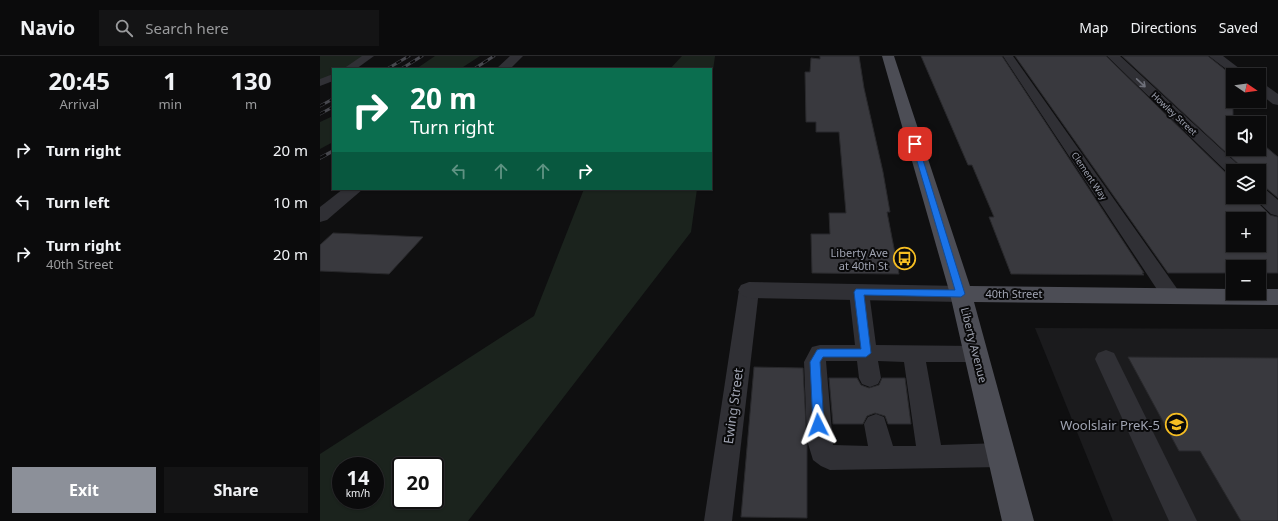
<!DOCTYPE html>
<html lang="en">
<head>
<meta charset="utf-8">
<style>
  :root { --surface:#0b0b0c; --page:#141415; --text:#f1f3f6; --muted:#9a9b9d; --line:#2b2b2d; --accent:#8c9099 }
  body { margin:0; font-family:"Noto Sans",sans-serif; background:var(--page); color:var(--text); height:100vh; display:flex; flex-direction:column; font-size:15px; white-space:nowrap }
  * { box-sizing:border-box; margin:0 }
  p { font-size:13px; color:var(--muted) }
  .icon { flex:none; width:22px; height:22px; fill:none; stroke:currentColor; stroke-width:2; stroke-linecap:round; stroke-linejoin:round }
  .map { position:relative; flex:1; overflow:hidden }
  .sheet { display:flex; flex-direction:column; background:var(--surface); width:320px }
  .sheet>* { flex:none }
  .top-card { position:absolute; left:12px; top:12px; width:380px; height:122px; border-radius:0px; box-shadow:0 1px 3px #0004,0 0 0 1px var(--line); background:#0b6e4f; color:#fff; overflow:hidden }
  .needle { width:26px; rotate:103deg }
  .tools { position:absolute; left:906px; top:12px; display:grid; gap:8px }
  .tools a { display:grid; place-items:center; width:40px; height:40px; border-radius:0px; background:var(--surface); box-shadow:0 1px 3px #0004,0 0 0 1px var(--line); font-size:20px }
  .speed { position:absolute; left:12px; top:401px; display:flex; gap:8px; font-size:20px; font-weight:700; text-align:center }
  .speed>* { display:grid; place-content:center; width:52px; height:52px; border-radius:50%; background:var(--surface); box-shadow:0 1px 3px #0004,0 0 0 1px var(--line); line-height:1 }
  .speed small { font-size:10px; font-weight:400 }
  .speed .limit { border:2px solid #111; border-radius:6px; background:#fff; color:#111 }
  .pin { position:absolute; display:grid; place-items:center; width:34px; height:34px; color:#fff; margin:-17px; border-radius:8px; box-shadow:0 2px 6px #0006 }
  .me { position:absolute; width:44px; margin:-22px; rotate:357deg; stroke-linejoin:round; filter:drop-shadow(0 0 3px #0008) }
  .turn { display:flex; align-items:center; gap:14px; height:84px; padding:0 12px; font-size:18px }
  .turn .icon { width:52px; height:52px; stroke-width:2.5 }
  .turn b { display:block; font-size:28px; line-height:34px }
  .lanes { display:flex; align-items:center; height:38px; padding:0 12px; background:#0003; justify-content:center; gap:20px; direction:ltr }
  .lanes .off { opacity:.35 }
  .eta { display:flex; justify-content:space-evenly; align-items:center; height:68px; text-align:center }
  .eta b { font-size:24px; font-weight:700; line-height:28px }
  .action { display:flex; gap:8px; margin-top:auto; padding:8px 12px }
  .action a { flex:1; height:46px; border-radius:0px; background:var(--accent); color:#fff; font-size:16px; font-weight:700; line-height:46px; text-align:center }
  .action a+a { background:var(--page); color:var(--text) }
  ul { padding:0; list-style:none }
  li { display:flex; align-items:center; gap:12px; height:52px; padding:0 12px }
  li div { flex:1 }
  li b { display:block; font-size:15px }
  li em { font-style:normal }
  header { display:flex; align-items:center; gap:24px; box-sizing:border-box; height:56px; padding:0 20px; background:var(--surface); border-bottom:1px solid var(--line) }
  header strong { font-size:19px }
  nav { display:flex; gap:22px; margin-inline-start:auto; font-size:14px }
  .search { width:280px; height:36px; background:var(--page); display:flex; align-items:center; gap:10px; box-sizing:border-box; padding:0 14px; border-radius:0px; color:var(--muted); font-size:15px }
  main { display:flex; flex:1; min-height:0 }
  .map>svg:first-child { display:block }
  .built { fill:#1b1b1d }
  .green { fill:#1b231d; fill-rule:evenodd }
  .building { fill:#39393e; stroke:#29292c; fill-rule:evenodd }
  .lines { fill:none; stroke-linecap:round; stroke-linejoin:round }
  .lane { fill:#303035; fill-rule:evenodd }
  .street { fill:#303035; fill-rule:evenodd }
  .primary { fill:#4c4d55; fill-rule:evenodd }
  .rail-far1-casing { stroke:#47484e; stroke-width:3 }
  .rail-casing { stroke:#47484e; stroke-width:3.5 }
  .rail-far1 { stroke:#0a0a0b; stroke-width:2; stroke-dasharray:5.5; stroke-linecap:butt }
  .rail { stroke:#0a0a0b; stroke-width:2.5; stroke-dasharray:7; stroke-linecap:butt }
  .oneway { stroke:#6e707a }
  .route { fill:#1a73e8; stroke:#114b97 }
  .labels { text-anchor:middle; stroke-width:4; stroke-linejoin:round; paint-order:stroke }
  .far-street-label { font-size:9px; fill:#a0a4b2; stroke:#0a0a0b }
  .poi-label { font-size:11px; fill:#a0a4b2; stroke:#0a0a0b; text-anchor:end }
  .street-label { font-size:11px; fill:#a0a4b2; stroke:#0a0a0b }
  .near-street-label { font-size:13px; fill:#a0a4b2; stroke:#0a0a0b }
  .near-poi-label { font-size:13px; fill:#a0a4b2; stroke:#0a0a0b; text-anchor:end }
</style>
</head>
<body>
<header>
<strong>Navio</strong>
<div class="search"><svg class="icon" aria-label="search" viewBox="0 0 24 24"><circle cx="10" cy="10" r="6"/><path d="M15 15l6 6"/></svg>Search here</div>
<nav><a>Map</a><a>Directions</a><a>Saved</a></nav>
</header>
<main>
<section class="sheet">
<div class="eta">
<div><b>20:45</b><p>Arrival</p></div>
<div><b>1</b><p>min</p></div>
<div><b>130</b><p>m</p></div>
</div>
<ul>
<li><svg class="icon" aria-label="right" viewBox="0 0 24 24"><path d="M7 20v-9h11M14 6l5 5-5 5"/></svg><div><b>Turn right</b></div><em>20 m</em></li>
<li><svg class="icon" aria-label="left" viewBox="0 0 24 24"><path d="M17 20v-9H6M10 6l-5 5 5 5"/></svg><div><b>Turn left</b></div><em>10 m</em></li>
<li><svg class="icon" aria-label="right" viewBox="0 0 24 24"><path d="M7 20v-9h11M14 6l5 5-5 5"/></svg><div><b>Turn right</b><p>40th Street</p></div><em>20 m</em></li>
</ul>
<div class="action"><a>Exit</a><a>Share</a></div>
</section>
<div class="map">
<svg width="958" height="465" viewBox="0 0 958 465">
  <rect width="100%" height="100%" fill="#0f0f10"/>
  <path class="built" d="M715,272L958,273V465H793Z"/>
  <g class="green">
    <path d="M0,0H49L28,13H13V21L0,27Z"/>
    <path d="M115,0H160L140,13H96Z"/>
    <path d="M362,0H395L391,29V13H350Z"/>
    <path d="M13,60V86L0,93V66Z"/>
    <path d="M264,133H377L371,176L148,465H0V398L214,260ZM21,410H55V444H21ZM81,410H115V444H81Z"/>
  </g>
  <g class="building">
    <path d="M500,0H539L544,32L563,116L570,156H567L579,218L492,217L491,178H510L509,157H526L519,76H496V66H486L485,16H490L491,2L500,3Z"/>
    <path d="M601,0H682L824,217H822L824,219L691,218L669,161H674L652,109H648Z"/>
    <path d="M695,0H786L909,120H913V141H932L950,159L958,161V217H939V211H913V217H848ZM913,163H939V189H913Z"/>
    <path d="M802,0H888L913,20V93H939V85L958,101V142L946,132L939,131V115H926Z"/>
    <path d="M13,177L103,181L69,218L0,215V189Z"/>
    <path d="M808,301L958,302V465H921L880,395H859Z"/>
    <path d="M434,311L483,312L487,389V462L421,461Z"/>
    <path d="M509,322H537L541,329L549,332L559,329L562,322H585L591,368H568L565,360L555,357L547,360L543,368H513Z"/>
  </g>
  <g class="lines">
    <g class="lane">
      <path d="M42,0H54L36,13H23Z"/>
      <path d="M683,0H693L858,234L861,239L858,244L851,246L844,244Z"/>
      <path d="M13,18V25L0,30V23Z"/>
      <path d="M429,227L436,229L439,234L412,465H384L419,234L422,229Z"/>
      <path d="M539,229L546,231L549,236L556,289L656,290L664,292L667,298L664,304L656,306H606L621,389L681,387L690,391L694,399L690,407L681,411L510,414L501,410L493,404L487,384L484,306L492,291L500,289H535L529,236L532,231ZM506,305H537L539,322L542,328L550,331L558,328L561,322L558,305L584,306L596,390H573L564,361L556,358L548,361L544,368L548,390L513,389Z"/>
      <path d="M786,294L794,297L877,465H849L775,303L778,297Z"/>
    </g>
    <g class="street">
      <path d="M190,0H203L190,13H176Z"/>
      <path d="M787,0H800L925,115H913V119H910Z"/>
      <path d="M889,0H903L928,19H914Z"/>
      <path d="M939,27L944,28L958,38V49L953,48L939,37Z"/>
      <path d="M939,132L945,133L958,144V160L951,158L933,141H939Z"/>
      <path d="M23,133H43L7,164L0,166V151Z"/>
      <path d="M429,226L641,230L649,232L652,238L649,244L641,246L429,242L421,239L418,234L421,229Z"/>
    </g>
    <path class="primary" d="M562,0H574L650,230L913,233V237H939V233H958V249L654,246L714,465H682L630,238Z"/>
    <defs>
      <g id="rail-far1">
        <path d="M67,13L89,0"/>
        <path d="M81,13L102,0"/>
        <path d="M154,13L174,0"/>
        <path d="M0,50L13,43"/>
        <path d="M0,58L13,51"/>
      </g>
      <path id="rail" d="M0,102L13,95"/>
    </defs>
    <use href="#rail-far1" class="rail-far1-casing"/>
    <use href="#rail" class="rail-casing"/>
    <use href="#rail-far1" class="rail-far1"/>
    <use href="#rail" class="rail"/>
  </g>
  <defs><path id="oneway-shaft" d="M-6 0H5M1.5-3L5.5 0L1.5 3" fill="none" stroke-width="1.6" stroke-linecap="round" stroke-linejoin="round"/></defs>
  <use class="oneway" href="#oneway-shaft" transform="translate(821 27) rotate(43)"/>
  <path class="route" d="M595,86L598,88L645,238L641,241L544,239L551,297L546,301H503L500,306L504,369L502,372L498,374L494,372L493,369L490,306L497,294L500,293H541L534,236L536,233L635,234L592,88Z"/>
  <defs>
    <symbol id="bus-ring" viewBox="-11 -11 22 22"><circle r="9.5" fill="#0a0a0b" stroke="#f6be22" stroke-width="1.5"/><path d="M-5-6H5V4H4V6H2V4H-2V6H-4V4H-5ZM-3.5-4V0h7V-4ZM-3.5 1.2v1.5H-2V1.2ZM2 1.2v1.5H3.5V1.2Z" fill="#f6be22"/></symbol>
    <symbol id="school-ring" viewBox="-11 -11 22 22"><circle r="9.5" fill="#0a0a0b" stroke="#f6be22" stroke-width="1.5"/><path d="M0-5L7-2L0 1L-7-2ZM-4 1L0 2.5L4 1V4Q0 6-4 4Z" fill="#f6be22"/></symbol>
  </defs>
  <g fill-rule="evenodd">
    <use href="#bus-ring" x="572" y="190" width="25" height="25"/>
    <use href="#school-ring" x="844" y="356" width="25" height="25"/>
  </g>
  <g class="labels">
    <g class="far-street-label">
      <text transform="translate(854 58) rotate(43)" y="3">Howley Street</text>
      <text transform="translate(769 120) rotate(56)" y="3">Clement Way</text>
    </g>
    <g class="poi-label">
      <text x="568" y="201">Liberty Ave<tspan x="568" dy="13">at 40th St</tspan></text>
    </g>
    <g class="street-label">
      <text x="694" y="242">40th Street</text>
      <text transform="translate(654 289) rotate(76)" y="4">Liberty Avenue</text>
    </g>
    <g class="near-street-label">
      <text transform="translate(413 350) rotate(-82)" y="5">Ewing Street</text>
    </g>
    <g class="near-poi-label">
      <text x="840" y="374">Woolslair PreK-5</text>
    </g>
  </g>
</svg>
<div class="tools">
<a><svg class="needle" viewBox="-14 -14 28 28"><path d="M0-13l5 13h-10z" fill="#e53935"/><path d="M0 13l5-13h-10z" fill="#9a9b9d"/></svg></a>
<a><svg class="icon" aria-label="sound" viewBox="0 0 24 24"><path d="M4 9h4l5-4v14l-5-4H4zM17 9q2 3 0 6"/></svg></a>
<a><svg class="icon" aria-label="layers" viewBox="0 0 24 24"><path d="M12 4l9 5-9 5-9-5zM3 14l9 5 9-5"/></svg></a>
<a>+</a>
<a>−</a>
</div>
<div class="speed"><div>14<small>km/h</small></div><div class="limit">20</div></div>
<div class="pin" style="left:595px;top:88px;background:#d93025"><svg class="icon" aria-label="arrive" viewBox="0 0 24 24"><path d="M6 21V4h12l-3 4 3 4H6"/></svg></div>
<svg class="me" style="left:498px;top:369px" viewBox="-20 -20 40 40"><path d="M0-17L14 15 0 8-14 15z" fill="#1a73e8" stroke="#fff" stroke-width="4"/></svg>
<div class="top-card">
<div class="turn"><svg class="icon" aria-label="right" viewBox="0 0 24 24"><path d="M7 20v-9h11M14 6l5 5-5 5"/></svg><div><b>20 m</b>Turn right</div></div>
<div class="lanes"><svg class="icon off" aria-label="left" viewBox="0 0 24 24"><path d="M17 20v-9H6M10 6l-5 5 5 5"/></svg><svg class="icon off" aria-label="ahead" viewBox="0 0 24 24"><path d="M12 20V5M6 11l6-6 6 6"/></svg><svg class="icon off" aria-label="ahead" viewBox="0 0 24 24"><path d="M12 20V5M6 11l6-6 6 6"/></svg><svg class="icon" aria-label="right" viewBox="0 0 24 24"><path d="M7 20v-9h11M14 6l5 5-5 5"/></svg></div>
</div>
</div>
</main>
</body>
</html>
